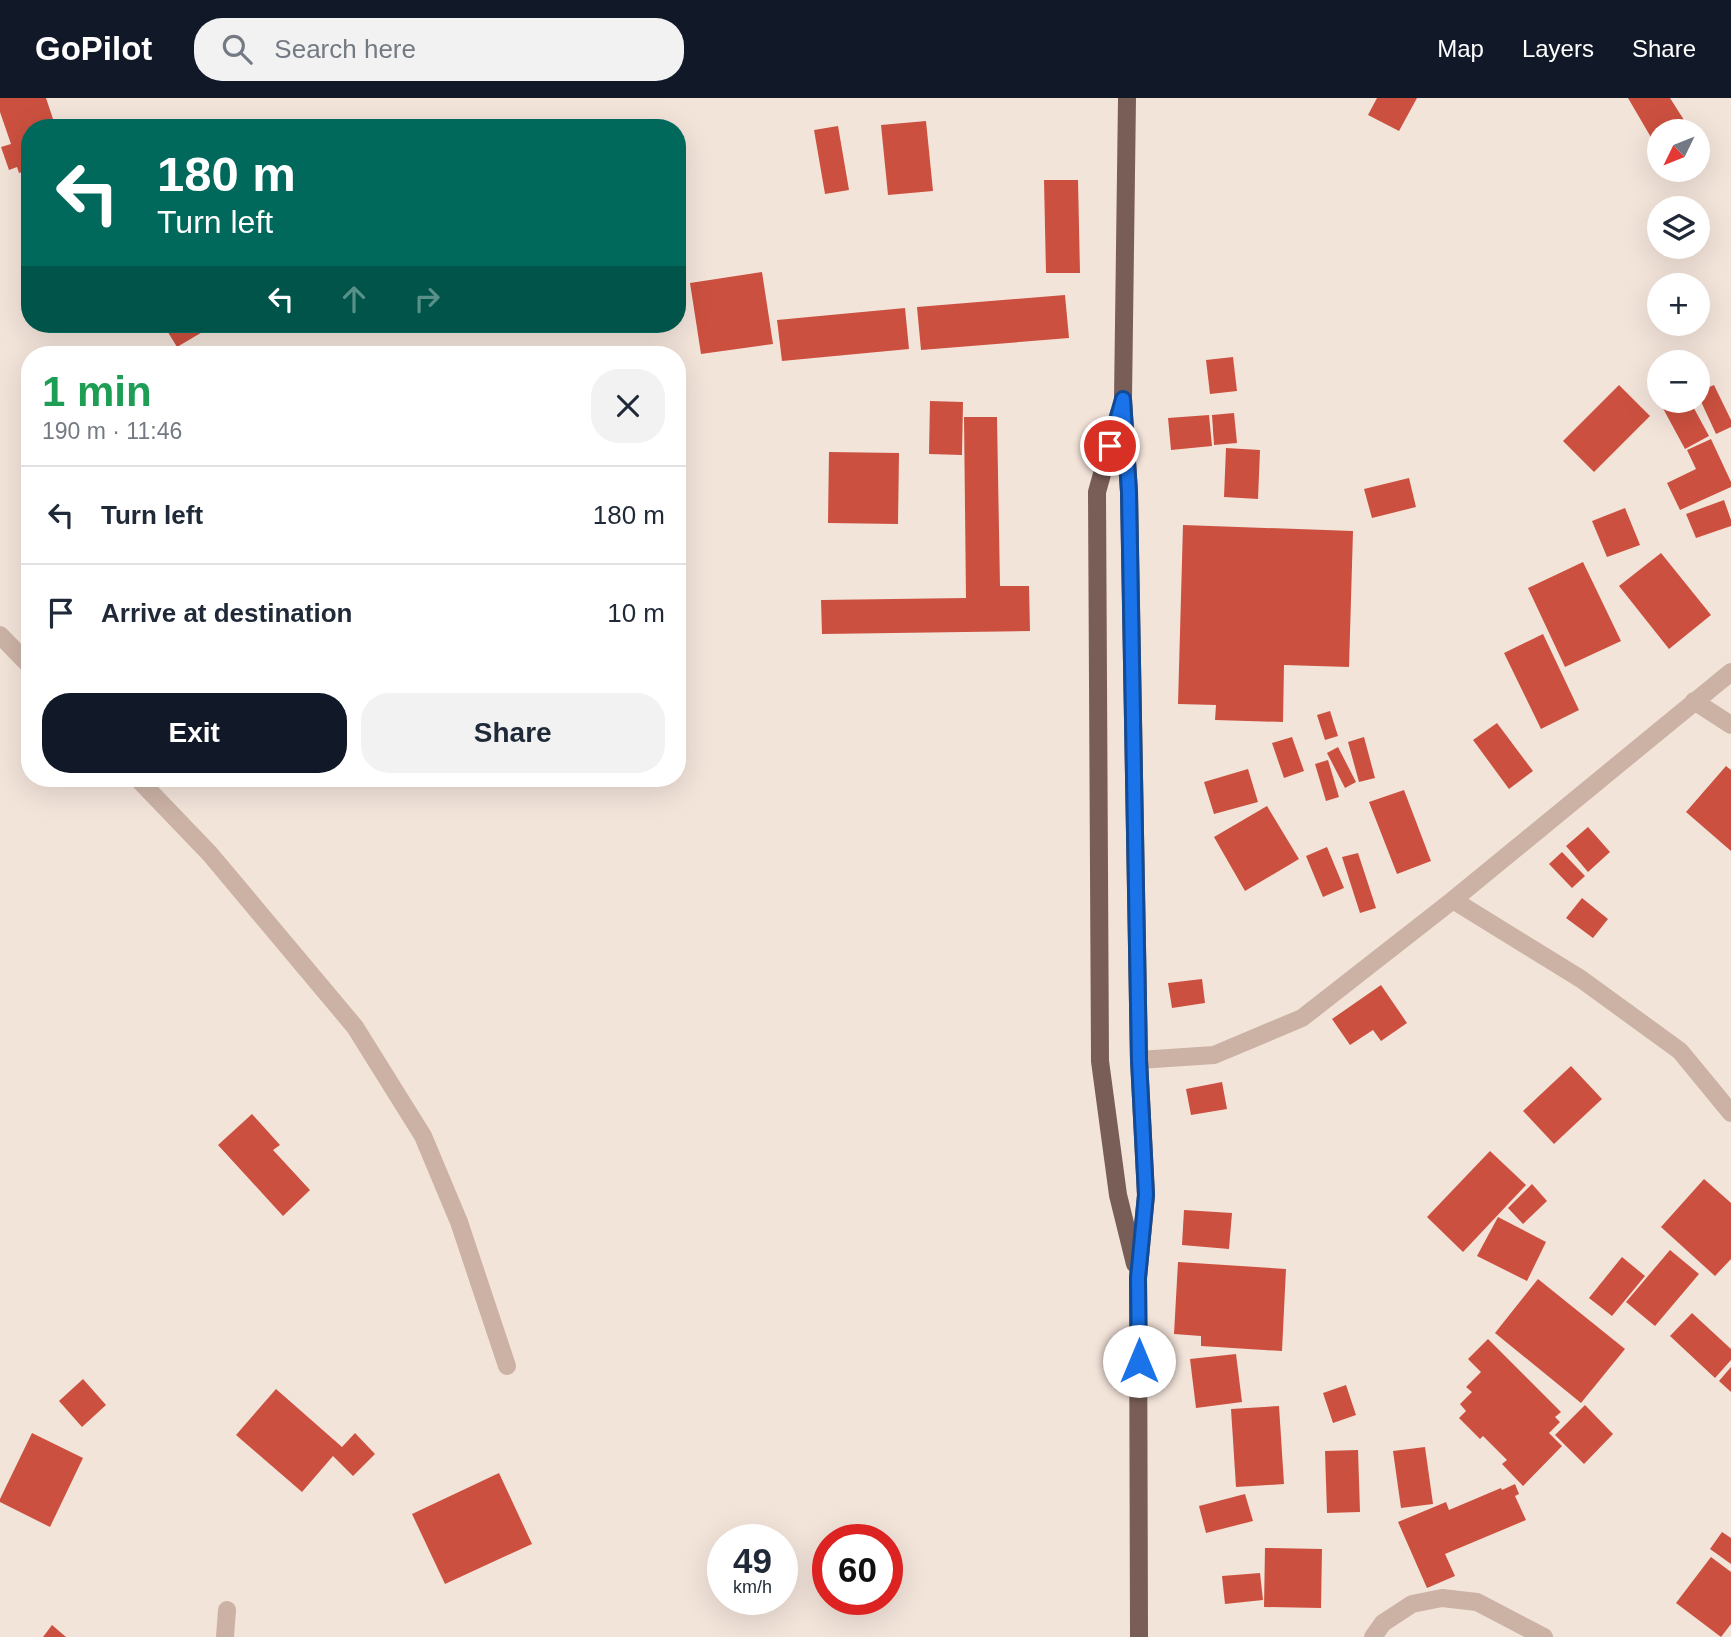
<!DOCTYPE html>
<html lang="en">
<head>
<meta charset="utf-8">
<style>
  :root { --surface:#fff; --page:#f2f2f3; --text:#1f2937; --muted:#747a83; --line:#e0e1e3; --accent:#111827 }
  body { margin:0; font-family:Helvetica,sans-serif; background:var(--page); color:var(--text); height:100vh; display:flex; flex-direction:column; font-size:26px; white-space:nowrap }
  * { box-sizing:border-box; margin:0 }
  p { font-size:23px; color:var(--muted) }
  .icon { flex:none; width:38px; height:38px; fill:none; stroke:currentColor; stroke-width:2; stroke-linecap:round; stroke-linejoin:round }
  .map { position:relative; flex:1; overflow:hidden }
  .sheet { position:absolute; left:21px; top:248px; width:665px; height:441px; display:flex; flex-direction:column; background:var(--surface); border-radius:28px; box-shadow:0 7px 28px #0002 }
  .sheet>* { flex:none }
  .hud { position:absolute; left:21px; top:21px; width:665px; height:214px; border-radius:28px; box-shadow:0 7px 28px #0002; background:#00695c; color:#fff; overflow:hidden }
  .needle { width:46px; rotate:227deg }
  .controls { position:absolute; left:1647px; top:21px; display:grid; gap:14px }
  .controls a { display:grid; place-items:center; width:63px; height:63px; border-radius:50%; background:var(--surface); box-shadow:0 7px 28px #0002; font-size:35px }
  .speed { position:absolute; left:707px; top:1426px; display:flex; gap:14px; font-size:35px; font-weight:700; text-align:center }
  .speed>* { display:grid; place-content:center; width:91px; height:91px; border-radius:50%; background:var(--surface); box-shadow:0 7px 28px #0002; line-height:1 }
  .speed small { font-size:18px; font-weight:400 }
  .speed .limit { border:10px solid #d22; background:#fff; color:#111 }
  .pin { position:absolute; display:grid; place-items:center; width:60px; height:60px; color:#fff; margin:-30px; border:4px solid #fff; border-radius:50%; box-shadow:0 2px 7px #0007 }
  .me { position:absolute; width:77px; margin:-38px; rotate:0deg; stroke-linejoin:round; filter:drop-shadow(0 0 5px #0008) }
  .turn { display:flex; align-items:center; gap:24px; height:147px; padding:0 21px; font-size:32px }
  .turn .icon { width:91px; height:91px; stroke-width:2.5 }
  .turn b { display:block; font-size:49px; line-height:60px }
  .lanes { display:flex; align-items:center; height:66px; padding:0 21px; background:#0003; justify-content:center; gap:35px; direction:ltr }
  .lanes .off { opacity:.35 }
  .round { display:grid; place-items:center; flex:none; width:74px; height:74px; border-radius:28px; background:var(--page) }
  .headline { display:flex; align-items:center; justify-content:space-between; height:119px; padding:0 21px }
  h1 { font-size:42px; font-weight:600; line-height:52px; color:#1e9e55 }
  .button { display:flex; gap:14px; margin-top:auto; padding:14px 21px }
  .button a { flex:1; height:80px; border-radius:28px; background:var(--accent); color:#fff; font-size:28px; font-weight:600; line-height:80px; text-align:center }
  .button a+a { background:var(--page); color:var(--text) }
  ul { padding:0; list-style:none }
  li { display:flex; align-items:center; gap:21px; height:98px; padding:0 21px; border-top:2px solid var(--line) }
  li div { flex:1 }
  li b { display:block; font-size:26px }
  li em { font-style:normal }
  header { display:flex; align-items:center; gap:42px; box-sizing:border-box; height:98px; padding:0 35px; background:var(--accent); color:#fff }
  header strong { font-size:33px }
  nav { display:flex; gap:38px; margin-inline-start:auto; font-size:24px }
  .search { width:490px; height:63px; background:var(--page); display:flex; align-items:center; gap:18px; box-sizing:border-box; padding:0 24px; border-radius:28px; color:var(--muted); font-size:26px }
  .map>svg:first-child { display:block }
  .building { fill:#cc503f }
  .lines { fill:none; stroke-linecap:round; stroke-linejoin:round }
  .minor { stroke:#cbb2a5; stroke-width:18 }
  .major { stroke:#795e57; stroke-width:18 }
  .route-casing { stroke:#114b97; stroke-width:18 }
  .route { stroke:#1a73e8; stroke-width:12 }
</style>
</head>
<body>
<header>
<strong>GoPilot</strong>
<div class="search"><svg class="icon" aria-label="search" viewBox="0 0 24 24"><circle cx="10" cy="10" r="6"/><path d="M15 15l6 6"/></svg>Search here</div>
<nav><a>Map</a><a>Layers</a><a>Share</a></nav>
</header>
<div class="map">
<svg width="1731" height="1539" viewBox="0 0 1731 1539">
  <rect width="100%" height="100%" fill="#f3e4da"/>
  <g class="building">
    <path d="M0,0H46L56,30H30V72L19,75L17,69L9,72L1,49L11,46L0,14Z"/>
    <path d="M1377,0H1417L1399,33L1368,17Z"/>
    <path d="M1628,0H1670L1691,33H1659V53Z"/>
    <path d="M926,23L933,93L888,97L881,27Z"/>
    <path d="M838,28L849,92L825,96L814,32Z"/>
    <path d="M1044,82H1078L1080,175H1046Z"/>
    <path d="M762,174L773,246L701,256L690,185Z"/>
    <path d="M1065,197L1069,240L921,252L917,209Z"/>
    <path d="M905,210L909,251L782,263L777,222Z"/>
    <path d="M163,226H216L177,249Z"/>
    <path d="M1233,259L1237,293L1210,296L1206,262Z"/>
    <path d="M1619,287L1650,318L1594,374L1563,343Z"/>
    <path d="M1714,287L1731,322V329L1716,336L1698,297V294Z"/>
    <path d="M930,303L963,304L962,357L929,356Z"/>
    <path d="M1659,303H1690L1709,338L1685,351Z"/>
    <path d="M1234,315L1237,345L1214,347L1212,317Z"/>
    <path d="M1209,317L1212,348L1171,352L1168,320Z"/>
    <path d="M964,319H997L1000,488H1029L1030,533L822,536L821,502L966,500Z"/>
    <path d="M1711,341L1731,384V389L1680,412L1667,385L1696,371L1687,352Z"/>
    <path d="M1226,350L1260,352L1258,401L1224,399Z"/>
    <path d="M829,354L899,355L898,426L828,425Z"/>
    <path d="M1409,380L1416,409L1372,420L1364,391Z"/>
    <path d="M1724,402L1731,422V428L1696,440L1686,416Z"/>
    <path d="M1625,410L1640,447L1607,459L1592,423Z"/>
    <path d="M1183,427L1353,433L1349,569L1284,567L1283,624L1215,622L1216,607L1178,606Z"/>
    <path d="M1661,455L1711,517L1669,551L1619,488Z"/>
    <path d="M1583,464L1621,543L1565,569L1528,490Z"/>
    <path d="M1543,536L1579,612L1541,631L1504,555Z"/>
    <path d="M1330,613L1338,638L1325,642L1317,617Z"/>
    <path d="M1497,625L1533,673L1509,691L1473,642Z"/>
    <path d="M1292,639L1304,673L1284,680L1272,645Z"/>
    <path d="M1364,639L1375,680L1359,684L1348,644Z"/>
    <path d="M1338,649L1356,684L1345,690L1327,655Z"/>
    <path d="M1328,662L1339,699L1326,703L1315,666Z"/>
    <path d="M1726,668L1731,672V753L1686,714Z"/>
    <path d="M1248,671L1258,704L1214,716L1204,684Z"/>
    <path d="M1404,692L1431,763L1397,776L1369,704Z"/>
    <path d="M1267,708L1299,761L1245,793L1214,739Z"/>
    <path d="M1588,729L1610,754L1588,774L1566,748Z"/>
    <path d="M1327,749L1344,790L1323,799L1306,758Z"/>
    <path d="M1562,754L1585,778L1572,790L1549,766Z"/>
    <path d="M1358,755L1376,810L1360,815L1342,759Z"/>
    <path d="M1582,800L1608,821L1593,840L1566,820Z"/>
    <path d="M1202,881L1205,905L1172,910L1168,885Z"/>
    <path d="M1381,887L1407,925L1381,943L1373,932L1350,947L1332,921Z"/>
    <path d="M1571,968L1602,1001L1554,1046L1523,1013Z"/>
    <path d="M1222,984L1227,1011L1191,1017L1186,991Z"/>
    <path d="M252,1016L280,1047L273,1052L310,1092L283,1118L218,1047Z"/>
    <path d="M1490,1053L1526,1087L1463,1154L1427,1119Z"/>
    <path d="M1704,1081L1731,1105V1161L1715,1178L1661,1129Z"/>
    <path d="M1532,1086L1547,1103L1523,1126L1508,1110Z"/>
    <path d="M1184,1112L1232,1115L1229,1151L1182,1147Z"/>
    <path d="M1498,1119L1546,1144L1527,1183L1477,1158Z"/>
    <path d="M1670,1152L1699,1176L1655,1228L1626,1204Z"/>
    <path d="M1622,1159L1645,1178L1612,1218L1589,1200Z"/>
    <path d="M1178,1164L1286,1171L1282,1253L1201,1248V1238L1174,1236Z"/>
    <path d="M1538,1181L1625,1251L1581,1305L1495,1235Z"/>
    <path d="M1692,1215L1731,1251V1262L1715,1280L1670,1238Z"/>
    <path d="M1488,1241L1561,1314L1555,1319L1560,1324L1549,1335L1562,1348L1523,1388L1502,1366L1507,1362L1483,1338L1480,1341L1459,1320L1466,1313L1460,1306L1472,1294L1466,1289L1481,1274L1468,1261Z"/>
    <path d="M1236,1256L1242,1304L1196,1310L1190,1261Z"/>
    <path d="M1731,1269V1294L1719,1283Z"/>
    <path d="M83,1281L106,1307L82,1329L59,1303Z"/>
    <path d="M1346,1287L1356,1317L1333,1325L1323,1295Z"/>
    <path d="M276,1291L342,1349L355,1335L375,1356L353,1378L333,1358L302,1394L236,1337Z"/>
    <path d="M1585,1307L1613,1336L1584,1366L1555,1337Z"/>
    <path d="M1279,1308L1284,1386L1236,1389L1231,1311Z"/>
    <path d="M32,1335L83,1360L50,1429L0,1404V1401Z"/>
    <path d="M1425,1349L1433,1406L1401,1410L1393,1353Z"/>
    <path d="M1358,1352L1360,1414L1327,1415L1325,1353Z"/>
    <path d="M499,1375L532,1446L445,1486L412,1416Z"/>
    <path d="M1515,1386L1519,1396L1515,1398L1526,1422L1445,1456L1455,1478L1427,1490L1398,1424L1446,1404L1449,1412L1501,1390L1502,1392Z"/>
    <path d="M1245,1396L1253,1423L1206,1435L1199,1408Z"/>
    <path d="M1722,1434L1731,1440V1466L1710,1451Z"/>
    <path d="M1265,1450L1322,1451L1321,1510L1264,1509Z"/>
    <path d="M1711,1459L1731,1474V1526L1721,1539L1676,1505Z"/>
    <path d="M1260,1475L1263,1502L1225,1506L1222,1478Z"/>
    <path d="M52,1527L66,1539H43Z"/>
  </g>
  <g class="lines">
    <g class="minor">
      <path d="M0,537L30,568"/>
      <path d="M1694,603L1731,627"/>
      <path d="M138,681L210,756L355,929L423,1038L459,1124L507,1268"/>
      <path d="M1453,802L1581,881L1680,953L1731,1015"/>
      <path d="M1139,962L1214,957L1302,920L1453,802L1731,574"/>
      <path d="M225,1539L227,1512"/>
      <path d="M1373,1539L1383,1525L1412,1506L1442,1500L1477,1504L1544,1539"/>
    </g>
    <g class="major">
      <path d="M1127,0L1123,301L1129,394L1139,962L1146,1097L1138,1180L1139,1539"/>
      <path d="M1119,315L1097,394L1100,963L1118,1097L1135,1166"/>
    </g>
  </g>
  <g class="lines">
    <defs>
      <path id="route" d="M1110,348L1123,301L1129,394L1139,962L1146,1097L1138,1180L1139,1263"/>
    </defs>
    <use href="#route" class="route-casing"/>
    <use href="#route" class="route"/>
  </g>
</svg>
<div class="controls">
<a><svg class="needle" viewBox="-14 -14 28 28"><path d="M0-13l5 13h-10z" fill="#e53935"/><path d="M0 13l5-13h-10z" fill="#747a83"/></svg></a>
<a><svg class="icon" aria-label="layers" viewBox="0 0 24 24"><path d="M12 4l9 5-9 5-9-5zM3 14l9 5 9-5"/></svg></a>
<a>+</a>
<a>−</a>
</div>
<div class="speed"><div>49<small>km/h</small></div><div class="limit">60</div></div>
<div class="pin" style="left:1110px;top:348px;background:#d93025"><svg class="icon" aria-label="arrive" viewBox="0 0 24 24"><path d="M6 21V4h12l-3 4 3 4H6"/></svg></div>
<svg class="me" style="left:1139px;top:1263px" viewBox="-20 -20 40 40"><circle r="19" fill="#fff"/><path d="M0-13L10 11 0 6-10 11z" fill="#1a73e8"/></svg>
<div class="hud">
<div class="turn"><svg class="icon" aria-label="left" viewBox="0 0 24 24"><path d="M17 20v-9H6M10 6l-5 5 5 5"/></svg><div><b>180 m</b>Turn left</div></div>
<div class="lanes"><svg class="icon" aria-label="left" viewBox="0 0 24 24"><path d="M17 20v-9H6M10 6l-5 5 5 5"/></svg><svg class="icon off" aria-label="ahead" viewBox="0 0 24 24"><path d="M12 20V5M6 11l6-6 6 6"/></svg><svg class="icon off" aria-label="right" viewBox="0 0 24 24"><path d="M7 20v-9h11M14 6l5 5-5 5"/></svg></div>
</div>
<section class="sheet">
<div class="headline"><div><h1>1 min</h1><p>190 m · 11:46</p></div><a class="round"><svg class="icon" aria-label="close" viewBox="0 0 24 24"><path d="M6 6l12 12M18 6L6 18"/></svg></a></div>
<ul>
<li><svg class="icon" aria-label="left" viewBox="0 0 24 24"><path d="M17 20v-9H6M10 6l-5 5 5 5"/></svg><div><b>Turn left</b></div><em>180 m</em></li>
<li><svg class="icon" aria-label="arrive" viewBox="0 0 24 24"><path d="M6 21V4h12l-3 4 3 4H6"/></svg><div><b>Arrive at destination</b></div><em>10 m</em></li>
</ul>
<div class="button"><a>Exit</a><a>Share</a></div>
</section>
</div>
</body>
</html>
